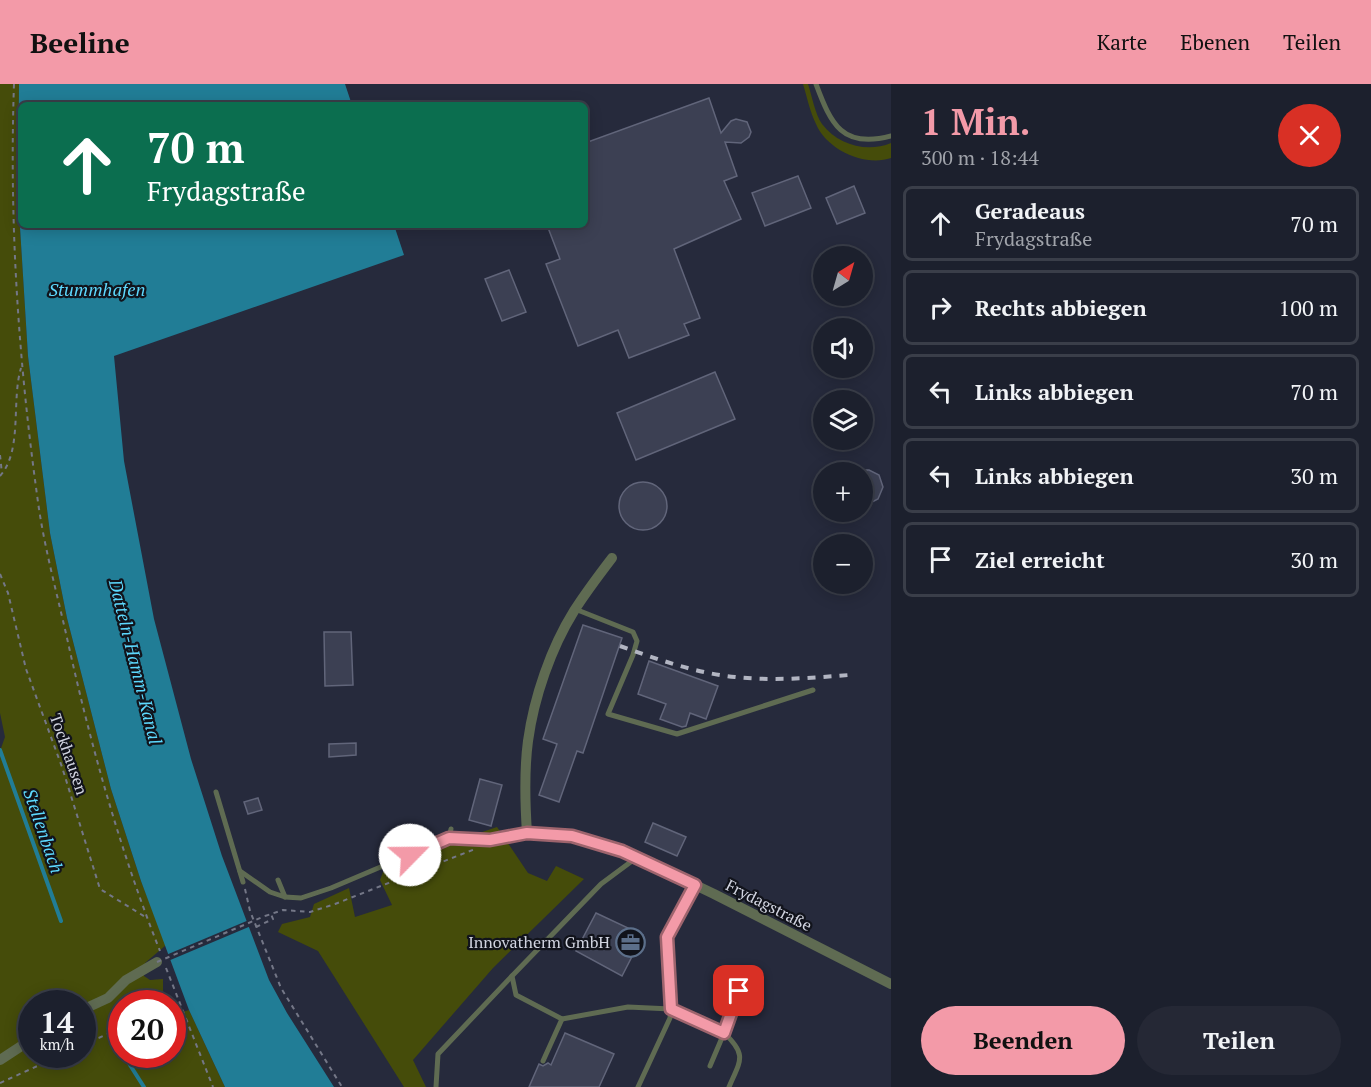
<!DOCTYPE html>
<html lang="de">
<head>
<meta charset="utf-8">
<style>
  :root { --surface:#1c202d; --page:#252835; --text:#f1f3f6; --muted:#a0a3aa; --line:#3a3e49; --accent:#f39aa8 }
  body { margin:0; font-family:"PT Serif",serif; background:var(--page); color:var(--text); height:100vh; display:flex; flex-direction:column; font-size:22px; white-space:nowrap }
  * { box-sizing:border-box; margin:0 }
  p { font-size:20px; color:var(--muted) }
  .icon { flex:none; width:33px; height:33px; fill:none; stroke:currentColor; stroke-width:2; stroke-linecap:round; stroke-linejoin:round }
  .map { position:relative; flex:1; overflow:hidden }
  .side { display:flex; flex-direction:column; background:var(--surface); width:480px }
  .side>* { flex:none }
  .guide { position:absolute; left:18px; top:18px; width:570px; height:126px; border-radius:9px; box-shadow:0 3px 15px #0003,0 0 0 2px var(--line); background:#0b6e4f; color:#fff; overflow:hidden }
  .needle { width:39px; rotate:37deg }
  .tools { position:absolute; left:813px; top:162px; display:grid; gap:12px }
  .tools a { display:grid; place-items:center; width:60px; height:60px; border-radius:50%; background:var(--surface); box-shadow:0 3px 15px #0003,0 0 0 2px var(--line); font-size:30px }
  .speed { position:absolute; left:18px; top:906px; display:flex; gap:12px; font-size:30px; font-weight:700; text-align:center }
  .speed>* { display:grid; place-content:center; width:78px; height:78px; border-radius:50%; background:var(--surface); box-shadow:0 3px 15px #0003,0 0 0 2px var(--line); line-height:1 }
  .speed small { font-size:15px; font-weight:400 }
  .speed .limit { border:9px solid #d22; background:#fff; color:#111 }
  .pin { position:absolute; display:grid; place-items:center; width:51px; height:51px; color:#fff; margin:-26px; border-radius:12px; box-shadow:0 3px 9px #0006 }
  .me { position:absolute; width:66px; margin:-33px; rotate:67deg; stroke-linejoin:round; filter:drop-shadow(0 0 4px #0008) }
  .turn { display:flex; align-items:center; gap:21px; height:126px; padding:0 30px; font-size:27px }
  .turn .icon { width:78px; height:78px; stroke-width:2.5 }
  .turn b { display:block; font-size:42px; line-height:51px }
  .round { display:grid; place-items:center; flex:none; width:63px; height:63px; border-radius:32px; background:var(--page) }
  .headline { display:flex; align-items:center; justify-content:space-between; height:102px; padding:0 30px }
  h1 { font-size:36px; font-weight:700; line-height:45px; color:var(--accent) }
  .button { display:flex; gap:12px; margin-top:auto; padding:12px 30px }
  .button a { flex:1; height:69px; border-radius:36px; background:var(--accent); color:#111; font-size:24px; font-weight:700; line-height:69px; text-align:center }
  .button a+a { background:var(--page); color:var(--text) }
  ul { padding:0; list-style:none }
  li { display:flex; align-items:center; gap:18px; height:75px; margin:0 12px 9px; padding:0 18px; border:3px solid var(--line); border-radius:9px }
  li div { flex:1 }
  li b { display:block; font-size:22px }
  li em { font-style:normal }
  header { display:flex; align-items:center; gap:36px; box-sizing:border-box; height:84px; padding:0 30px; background:var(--accent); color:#111 }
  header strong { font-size:28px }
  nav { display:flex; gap:33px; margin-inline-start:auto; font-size:21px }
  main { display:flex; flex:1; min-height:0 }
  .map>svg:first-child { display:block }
  .green { fill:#454c0a; fill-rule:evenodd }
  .water { fill:#217d96 }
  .pier { fill:#262a3c }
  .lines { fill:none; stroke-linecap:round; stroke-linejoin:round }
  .stream { stroke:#217d96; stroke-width:4 }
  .building { fill:#3c4053; stroke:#61657a; stroke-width:1.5 }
  .path { stroke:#747787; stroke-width:2; stroke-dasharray:4.5 4.5; stroke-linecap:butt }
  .lane { stroke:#5f6b52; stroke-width:5 }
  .street { stroke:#5f6b52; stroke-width:10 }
  .rail { stroke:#b2b5c2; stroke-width:4; stroke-dasharray:8 8; stroke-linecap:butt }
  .path-bridge { stroke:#747787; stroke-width:2; stroke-dasharray:4.5 4.5; stroke-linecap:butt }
  .route-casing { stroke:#9e646d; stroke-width:15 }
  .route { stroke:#f39aa8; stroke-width:10 }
  .labels { text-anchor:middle; stroke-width:4.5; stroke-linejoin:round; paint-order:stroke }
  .street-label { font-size:16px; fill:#d1d4e0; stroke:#11131b }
  .poi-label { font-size:16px; fill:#d1d4e0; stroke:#11131b; text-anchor:end }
  .water-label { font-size:18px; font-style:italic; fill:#5dd9fe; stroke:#11131b }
</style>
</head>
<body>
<header>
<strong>Beeline</strong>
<nav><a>Karte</a><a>Ebenen</a><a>Teilen</a></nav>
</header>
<main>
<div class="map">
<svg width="891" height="1003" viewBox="0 0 891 1003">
  <rect width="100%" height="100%" fill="#262a3c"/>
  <g class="green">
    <path d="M0,0H19L18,111L28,272L50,449L67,534L111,705L141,797L166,861L145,879L144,892L150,896L163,895V917L156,919L122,920L121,935L120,936L118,954L121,953L122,970H172L173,931L189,926L225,1003H0V667L5,653L0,629ZM32,920H82V970H32Z"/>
    <path d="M803,0H808C812,12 815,30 822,40C838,61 867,69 891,59V74C865,83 827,66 816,40C810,28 807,13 803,0Z"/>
    <path d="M497,743L528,789L547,797L556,782L584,795L493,884L413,976L426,1003H404L318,867L278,848L282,840L310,833L314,820L349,804L355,833L392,821L380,796L383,788L432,765Z"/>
  </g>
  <path class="water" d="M19,0H345L352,21H21V141H394L404,171L114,272L124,377L154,535L191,675L222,772L269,896L287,929L334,1003H225L189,926L141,797L111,705L67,534L50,449L28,272L18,111Z"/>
  <path class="pier" d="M249,836L251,842L168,877L166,871Z"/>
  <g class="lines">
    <g class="stream">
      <path d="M0,666L61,837"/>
      <path d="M117,961L122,969"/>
      <path d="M123,970L144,1003"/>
    </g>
  </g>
  <g class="building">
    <path d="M709,14L721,49L731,37L736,35L747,38L751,48L749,53L741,59L725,58L737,92L724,97L741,135L674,165L700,234L684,240L689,251L629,274L618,246L578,262L546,180L560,175L547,141H585V59Z"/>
    <path d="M798,92L811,124L765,142L752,109Z"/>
    <path d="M854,102L865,129L837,140L826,114Z"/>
    <path d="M509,186L526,228L502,237L485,195Z"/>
    <path d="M715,288L735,335L636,376L617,329Z"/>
    <path d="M862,386H869L879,391L883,403L878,415L872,418L862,420Z"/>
    <circle cx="643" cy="422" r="24"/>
    <path d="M583,541L622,554L583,669L577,667L559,718L539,711L557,660L543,655Z"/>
    <path d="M324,548H351L353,601L325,602Z"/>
    <path d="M649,577L718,602L706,635L690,629L686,642L682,643L660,635L666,620L638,610Z"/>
    <path d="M356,659V671L329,673V660Z"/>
    <path d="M480,695L502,701L491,742L469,736Z"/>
    <path d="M258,714L262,726L248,730L244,718Z"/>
    <path d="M653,739L686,753L677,772L645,758Z"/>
    <path d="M596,829L643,851L622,892L576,867Z"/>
    <path d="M565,949L614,970L599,1003H529L539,980L543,982L548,979L551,981Z"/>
  </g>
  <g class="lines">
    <g class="path">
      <path d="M14,0C9,142 19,285 39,425C46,471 59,517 69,563C92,666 121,769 160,867"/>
      <path d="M0,371L2,390"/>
      <path d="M0,392C23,366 11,317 21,284"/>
      <path d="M0,490L8,509L26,585L62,683L100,805L147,834"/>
      <path d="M245,805L250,827L281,904L342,1003"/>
      <path d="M265,832L283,826L310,828L335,820L475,765"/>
      <path d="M256,843L273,835L271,830"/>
      <path d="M166,884L213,1003"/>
      <path d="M172,920L178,917"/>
      <path d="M82,961L122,944"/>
      <path d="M0,999L64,970"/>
    </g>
    <g class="lane">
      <path d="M816,0C831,40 842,65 891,52"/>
      <path d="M575,525L633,548L637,557L633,571L608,630L677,650L813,606"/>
      <path d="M216,708L243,798"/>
      <path d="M449,754L451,745"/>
      <path d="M240,787L270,808L285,813L301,814L331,804L449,754L490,756L527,749"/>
      <path d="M278,796L285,813"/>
      <path d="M695,801L667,853L671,925L724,949L710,982"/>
      <path d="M562,935L628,923L671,925L670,934L638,1003"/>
      <path d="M543,977L562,935L516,911L512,892L601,800L636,774"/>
      <path d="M436,1003L438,970L512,892"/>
      <path d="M729,1003C740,977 748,971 724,949L739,907"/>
    </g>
    <g class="street">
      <path d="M612,474C599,491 586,508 574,527C551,564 534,613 528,657C524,687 525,719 527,749L572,752L637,773L714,810L891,900"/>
      <path d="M82,926L108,914L126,896L157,878"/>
      <path d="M0,976L32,955"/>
    </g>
    <path class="rail" d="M620,562C657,575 695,589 735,593C773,597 811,594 849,591"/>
    <path class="path-bridge" d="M157,878L265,832"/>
  </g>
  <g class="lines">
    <defs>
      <path id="route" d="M410,771L449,754L490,756L527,749L572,752L622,767L695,801L667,853L671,925L724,949L739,907"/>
    </defs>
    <use href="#route" class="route-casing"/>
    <use href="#route" class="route"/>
  </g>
  <defs>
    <symbol id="office-ring" viewBox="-11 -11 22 22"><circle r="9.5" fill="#11131b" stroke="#5c6f8a" stroke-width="1.5"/><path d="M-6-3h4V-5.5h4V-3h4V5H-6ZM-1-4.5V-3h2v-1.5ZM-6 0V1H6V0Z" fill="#5c6f8a"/></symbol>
  </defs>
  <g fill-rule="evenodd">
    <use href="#office-ring" x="614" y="842" width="33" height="33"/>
  </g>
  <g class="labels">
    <g class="street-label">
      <text transform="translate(69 670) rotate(71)" y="6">Tockhausen</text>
      <text transform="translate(769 821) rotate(27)" y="6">Frydagstraße</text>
    </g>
    <g class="poi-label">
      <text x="610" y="864">Innovatherm GmbH</text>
    </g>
    <g class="water-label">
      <text x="97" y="212">Stummhafen</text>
      <text transform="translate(135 578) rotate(76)" y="6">Datteln-Hamm-Kanal</text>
      <text transform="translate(43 747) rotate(71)" y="6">Stellenbach</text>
    </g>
  </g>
</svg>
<div class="tools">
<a><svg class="needle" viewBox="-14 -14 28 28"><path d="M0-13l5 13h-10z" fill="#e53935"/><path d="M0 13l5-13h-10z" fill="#a0a3aa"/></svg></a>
<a><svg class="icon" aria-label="sound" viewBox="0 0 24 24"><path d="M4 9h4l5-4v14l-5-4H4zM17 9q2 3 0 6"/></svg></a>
<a><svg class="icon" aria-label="layers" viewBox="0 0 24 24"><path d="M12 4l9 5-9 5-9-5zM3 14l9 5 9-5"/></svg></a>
<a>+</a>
<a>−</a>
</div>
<div class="speed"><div>14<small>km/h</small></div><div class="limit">20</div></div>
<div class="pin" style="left:739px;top:907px;background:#d93025"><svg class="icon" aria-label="arrive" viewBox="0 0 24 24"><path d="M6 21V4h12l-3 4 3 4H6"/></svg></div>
<svg class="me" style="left:410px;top:771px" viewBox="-20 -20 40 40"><circle r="19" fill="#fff"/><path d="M0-13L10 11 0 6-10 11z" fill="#f39aa8"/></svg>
<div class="guide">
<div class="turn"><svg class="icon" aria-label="ahead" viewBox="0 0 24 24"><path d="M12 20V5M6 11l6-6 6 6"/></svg><div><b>70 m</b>Frydagstraße</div></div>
</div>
</div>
<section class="side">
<div class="headline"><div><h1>1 Min.</h1><p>300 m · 18:44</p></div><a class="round" style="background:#d93025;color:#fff"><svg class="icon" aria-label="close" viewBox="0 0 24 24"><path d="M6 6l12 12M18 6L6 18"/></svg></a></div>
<ul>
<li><svg class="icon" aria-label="ahead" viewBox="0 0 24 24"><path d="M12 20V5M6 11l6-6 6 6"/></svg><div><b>Geradeaus</b><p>Frydagstraße</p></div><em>70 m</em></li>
<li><svg class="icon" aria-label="right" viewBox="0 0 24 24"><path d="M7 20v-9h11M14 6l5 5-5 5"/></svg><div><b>Rechts abbiegen</b></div><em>100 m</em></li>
<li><svg class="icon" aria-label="left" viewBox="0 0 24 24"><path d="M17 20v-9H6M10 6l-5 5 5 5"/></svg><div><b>Links abbiegen</b></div><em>70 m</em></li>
<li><svg class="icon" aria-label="left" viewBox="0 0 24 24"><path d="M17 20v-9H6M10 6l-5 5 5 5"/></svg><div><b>Links abbiegen</b></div><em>30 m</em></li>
<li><svg class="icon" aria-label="arrive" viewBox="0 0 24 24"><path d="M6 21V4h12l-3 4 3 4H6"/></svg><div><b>Ziel erreicht</b></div><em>30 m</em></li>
</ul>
<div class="button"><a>Beenden</a><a>Teilen</a></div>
</section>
</main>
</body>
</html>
